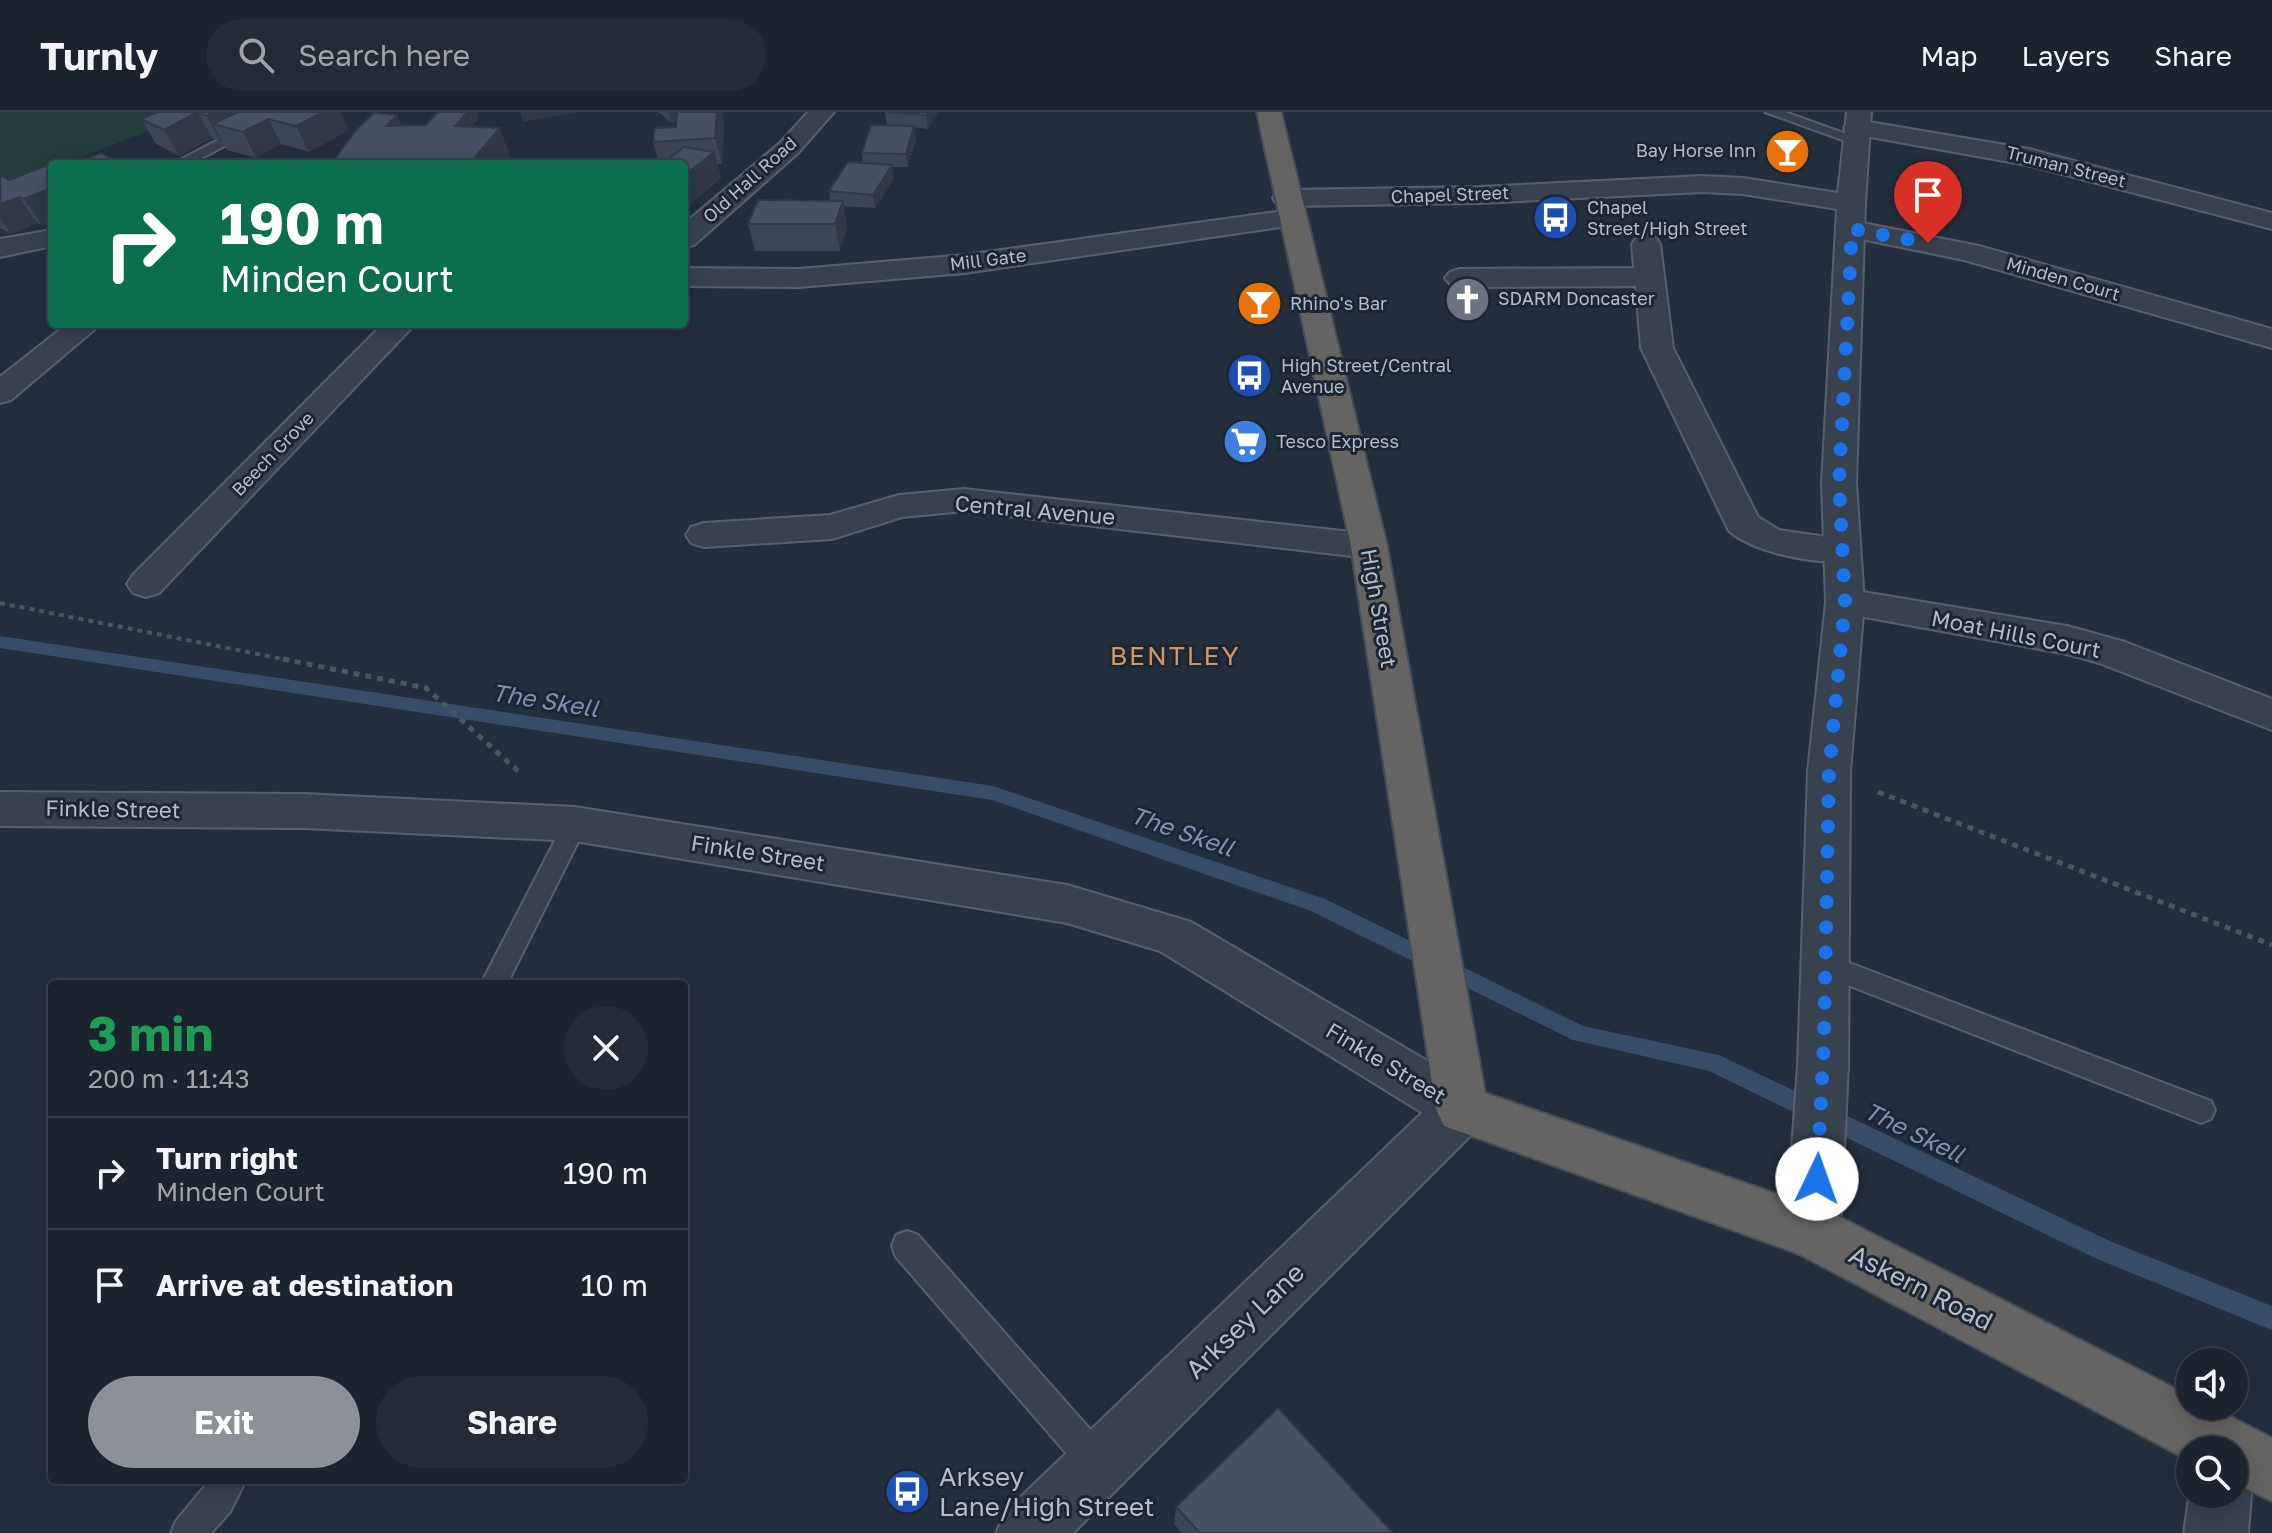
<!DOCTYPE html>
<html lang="en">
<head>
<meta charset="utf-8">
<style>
  :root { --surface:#1b232e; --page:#242b36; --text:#f1f3f6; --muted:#a0a4aa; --line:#39404a; --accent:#8c9099 }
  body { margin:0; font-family:"Golos Text",sans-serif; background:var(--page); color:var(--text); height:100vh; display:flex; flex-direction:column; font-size:30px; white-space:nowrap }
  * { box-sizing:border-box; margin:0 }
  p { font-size:26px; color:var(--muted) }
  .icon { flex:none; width:44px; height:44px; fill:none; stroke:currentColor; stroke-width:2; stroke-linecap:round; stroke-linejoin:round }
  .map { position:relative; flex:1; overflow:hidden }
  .details { position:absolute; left:48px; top:868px; width:640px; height:504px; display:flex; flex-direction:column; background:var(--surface); border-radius:8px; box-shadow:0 4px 20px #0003,0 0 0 2px var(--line) }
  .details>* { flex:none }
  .hud { position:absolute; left:48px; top:48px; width:640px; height:168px; border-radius:8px; box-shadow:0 4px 20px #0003,0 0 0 2px var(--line); background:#0b6e4f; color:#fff; overflow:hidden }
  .buttons { position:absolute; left:2176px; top:1236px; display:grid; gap:16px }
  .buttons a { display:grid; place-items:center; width:72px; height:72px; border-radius:50%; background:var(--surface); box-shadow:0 4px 20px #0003,0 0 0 2px var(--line); font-size:40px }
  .pin { position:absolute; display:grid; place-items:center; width:68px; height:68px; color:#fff; margin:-82px -34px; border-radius:50% 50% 50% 0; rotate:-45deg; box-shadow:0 0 8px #0007 }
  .pin .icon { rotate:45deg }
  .me { position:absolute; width:88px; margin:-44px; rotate:3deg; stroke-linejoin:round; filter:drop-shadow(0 0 6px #0008) }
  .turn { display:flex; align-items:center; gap:28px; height:168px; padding:0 40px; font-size:36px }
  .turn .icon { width:104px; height:104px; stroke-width:2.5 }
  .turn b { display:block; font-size:56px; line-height:68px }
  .round { display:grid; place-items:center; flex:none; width:84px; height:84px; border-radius:42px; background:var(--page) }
  .summary { display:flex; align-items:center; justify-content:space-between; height:136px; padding:0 40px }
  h1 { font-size:48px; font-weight:700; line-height:60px; color:#1e9e55 }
  .primary-button { display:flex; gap:16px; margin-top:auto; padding:16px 40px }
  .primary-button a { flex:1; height:92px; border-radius:48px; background:var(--accent); color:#fff; font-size:32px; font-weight:700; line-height:92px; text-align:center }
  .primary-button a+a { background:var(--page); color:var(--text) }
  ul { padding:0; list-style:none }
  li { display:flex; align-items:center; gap:24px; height:112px; padding:0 40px; border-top:2px solid var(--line) }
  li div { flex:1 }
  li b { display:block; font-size:30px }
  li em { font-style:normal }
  header { display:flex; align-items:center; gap:48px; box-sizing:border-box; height:112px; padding:0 40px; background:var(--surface); border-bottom:2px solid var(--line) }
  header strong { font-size:38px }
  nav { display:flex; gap:44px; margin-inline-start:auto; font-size:28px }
  .search { width:560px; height:72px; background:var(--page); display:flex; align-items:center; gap:20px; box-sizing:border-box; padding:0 28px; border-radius:44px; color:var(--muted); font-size:30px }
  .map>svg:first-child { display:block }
  .green { fill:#263c3f }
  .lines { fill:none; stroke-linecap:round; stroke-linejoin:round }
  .stream { fill:#394c67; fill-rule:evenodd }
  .service-casing { stroke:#565f6c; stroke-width:4 }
  .minor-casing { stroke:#565f6c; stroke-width:4 }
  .tertiary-casing { stroke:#565f6c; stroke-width:4 }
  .trunk-casing { stroke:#434c59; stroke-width:4 }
  .path-far1 { stroke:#44595c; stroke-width:4; stroke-dasharray:5 5; stroke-linecap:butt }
  .path { stroke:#44595c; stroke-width:5; stroke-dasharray:6 6; stroke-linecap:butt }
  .service { fill:#38414e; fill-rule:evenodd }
  .minor { fill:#38414e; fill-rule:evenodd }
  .tertiary { fill:#38414e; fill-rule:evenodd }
  .trunk { fill:#656462; fill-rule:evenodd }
  .wall { fill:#3b4654 }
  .shaded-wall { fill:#303945 }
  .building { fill:#455162; stroke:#303945; stroke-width:2 }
  .route { stroke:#1a73e8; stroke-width:14; stroke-dasharray:0 25.2 }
  .labels { text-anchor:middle; stroke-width:6; stroke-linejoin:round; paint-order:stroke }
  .far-poi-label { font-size:18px; fill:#b4bcc9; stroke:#1d2633; text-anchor:start }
  .far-street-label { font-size:18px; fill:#b4bcc9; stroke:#1d2633 }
  .street-label { font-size:22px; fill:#b4bcc9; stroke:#1d2633 }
  .water-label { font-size:24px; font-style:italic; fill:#7c92b1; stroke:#1d2633 }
  .quarter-label { font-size:26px; letter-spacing:2px; fill:#d59563; stroke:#1d2633 }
  .near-street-label { font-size:26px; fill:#b4bcc9; stroke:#1d2633 }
  .near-poi-label { font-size:26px; fill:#b4bcc9; stroke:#1d2633; text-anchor:start }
</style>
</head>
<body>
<header>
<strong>Turnly</strong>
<div class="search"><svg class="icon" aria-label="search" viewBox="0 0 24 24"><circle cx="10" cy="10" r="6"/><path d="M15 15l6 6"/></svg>Search here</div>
<nav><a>Map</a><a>Layers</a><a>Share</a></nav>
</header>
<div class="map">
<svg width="2272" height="1421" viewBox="0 0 2272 1421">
  <rect width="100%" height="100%" fill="#242f3e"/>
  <path class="green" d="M0,0H195L65,52H52V57L0,78Z"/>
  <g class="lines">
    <path class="stream" d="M0,524L993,674L1325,787L1583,914L1719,943L2112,1130L2272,1194V1218L2097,1147L1709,959L1573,928L1311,799L992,688L0,536Z"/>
    <defs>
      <g id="service">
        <path d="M272,0H290L190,52H172Z"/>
        <path d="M1765,0H1785L1863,28L1851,31Z"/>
        <path d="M575,703L583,705L587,712L507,872H481L567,705Z"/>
        <path d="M1826,842L2211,989L2215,998L2211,1007L2201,1011L1817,861L1813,853L1817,845Z"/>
        <path d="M907,1119L918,1123L1110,1340L1115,1352L1110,1364L1098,1369L1086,1364L896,1145L892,1134L896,1123Z"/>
        <path d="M210,1368H246L230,1400L211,1421H171L176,1409Z"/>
      </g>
      <g id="minor">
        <path d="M808,0H834L798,41L694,133L684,135V112L780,31Z"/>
        <path d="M1857,8L2029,37L2272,101V117L2027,53L1848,21L1844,16L1848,11Z"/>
        <path d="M1291,98L1301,100L1305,106L1301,112L965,161L799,175L684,174V156L799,157L965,143Z"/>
        <path d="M1852,109L1979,134L2272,217V236L1964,148L1842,123L1838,117L1842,111Z"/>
        <path d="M52,118V134L0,145V127Z"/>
        <path d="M1646,123L1656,126L1660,132L1673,236L1758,405L1779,418L1854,429L1859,438L1854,447C1821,455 1755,441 1729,419L1641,236L1636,174L1460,175L1450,172L1445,166L1450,160L1460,157L1634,156L1632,132L1636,126Z"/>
        <path d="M67,212H101L11,288L0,291V265Z"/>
        <path d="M383,212H415L159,481L146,485L133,481L127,472L133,463Z"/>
        <path d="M964,377L1369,422L1382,426L1387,434L1382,442L1369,446L964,399L902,405L832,427L704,435L691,431L686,423L691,415L704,411L830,403L899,383Z"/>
        <path d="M1845,477L2067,514L2125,530L2272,587V618L2099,551L2067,542L1832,499L1826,490L1832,481Z"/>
        <path d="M0,680L304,682L575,695L1067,773L1191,810L1480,980L1488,997L1480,1014L1462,1021L1444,1014L1160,839L1067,811L575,729L304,716L0,714Z"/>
        <path d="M2234,1357L2242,1360L2251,1382L2248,1421H2184L2190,1380V1382H2234Z"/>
      </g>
      <g id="tertiary">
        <path d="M1847,0H1871L1865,91L1856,371L1864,490L1850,660L1848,954L1840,1120L1832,1139L1813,1147L1794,1139L1786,1120L1798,954L1808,660L1826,490L1822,371L1837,97L1743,82L1703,80L1480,91L1287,94L1277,92L1273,86L1277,80L1287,78L1480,75L1703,64L1743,66L1838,81Z"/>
        <path d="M1462,973L1480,980L1488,997L1480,1014L1073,1421H996L1006,1399L1444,980Z"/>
      </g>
      <path id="trunk" d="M1257,0H1281L1387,434L1485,981L1832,1101L2190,1284V1294H2210L2272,1326V1389L2234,1371V1338H2190V1349L1799,1142L1444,1014L1436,997L1351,434Z"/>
    </defs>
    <use href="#service" class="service-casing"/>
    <use href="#minor" class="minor-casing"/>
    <use href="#tertiary" class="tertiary-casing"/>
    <use href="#trunk" class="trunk-casing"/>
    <path class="path-far1" d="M0,491L293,549"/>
    <g class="path">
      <path d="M283,547L426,576L519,660"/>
      <path d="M1878,680L2272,833"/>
    </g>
    <use href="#service" class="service"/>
    <use href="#minor" class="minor"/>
    <use href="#tertiary" class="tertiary"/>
    <use href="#trunk" class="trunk"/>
  </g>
  <g class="wall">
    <path d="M158,0H340L349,18L309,40L281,32L256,46L227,38L222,29L221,30L212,26L179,44L156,32L141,7Z"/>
    <path d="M659,0H722L724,11L722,52H717L721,66L684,97V52H659L653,30L676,15V9L671,11Z"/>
    <path d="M885,0H938L928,17L914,15L916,27L908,55H892L894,67L875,96L843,94L847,115L840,139H755L748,112L830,89L829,79L863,51L862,41L887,13Z"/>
    <path d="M52,56V110L43,114L37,111L11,122L0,116V63L10,68Z"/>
    <path d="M1176,1395L1393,1421H1182L1174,1412Z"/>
  </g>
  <g class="shaded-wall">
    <path d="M198,0L212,26L179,44L164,18Z"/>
    <path d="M212,0H240L213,12L222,29L221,30L207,4Z"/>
    <path d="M315,0H340L349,18L309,40L296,14Z"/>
    <path d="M448,0H477L478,9L473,10L483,35L500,16L513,52H469Z"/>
    <path d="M520,0H579L523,10Z"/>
    <path d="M668,0H697L698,3L671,11Z"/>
    <path d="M717,0H722L724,11L722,52L715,26Z"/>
    <path d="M928,0H938L928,17L926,3Z"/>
    <path d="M397,3L413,40L386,14Z"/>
    <path d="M268,7L281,32L256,46L243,20Z"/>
    <path d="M914,14L916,27L908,55L906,42Z"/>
    <path d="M714,40L721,66L684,97V64Z"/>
    <path d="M892,53L894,67L875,96L873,83Z"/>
    <path d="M52,76V110L43,114L24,87Z"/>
    <path d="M19,85L37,111L11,122L0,106V92Z"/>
    <path d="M843,89L847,115L840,139L835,112Z"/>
  </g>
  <g class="building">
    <path d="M158,0H212L207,4L198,0L164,18L141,7Z"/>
    <path d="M238,0H323L296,14L268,7L243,20L213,12Z"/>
    <path d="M438,0H468L455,14L500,16L469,52H331L357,17L374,1L397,3L386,14L426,13Z"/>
    <path d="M677,0H717L715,26L653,30L655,16L676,15Z"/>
    <path d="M887,0H928L926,3Z"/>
    <path d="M871,13L914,14L906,42L862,41Z"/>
    <path d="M684,35L714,40L684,64V52H662Z"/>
    <path d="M101,41L124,52H72Z"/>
    <path d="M848,50L892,53L873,83L829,79Z"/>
    <path d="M47,53L52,56V76L24,87L19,85L0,92V63L10,68Z"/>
    <path d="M758,88L843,89L835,112H748Z"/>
    <path d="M1278,1296L1393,1421H1200L1176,1395Z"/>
  </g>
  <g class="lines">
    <path class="route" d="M1817,1067L1824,928L1829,660L1845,490L1839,371L1852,117L1928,131"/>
  </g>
  <defs>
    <symbol id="bar-disc" viewBox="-11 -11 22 22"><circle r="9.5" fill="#e8710a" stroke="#1d2633"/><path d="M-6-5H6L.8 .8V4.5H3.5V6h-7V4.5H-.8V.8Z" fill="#fff"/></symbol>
    <symbol id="bus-disc" viewBox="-11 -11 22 22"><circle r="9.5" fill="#1a4fb4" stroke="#1d2633"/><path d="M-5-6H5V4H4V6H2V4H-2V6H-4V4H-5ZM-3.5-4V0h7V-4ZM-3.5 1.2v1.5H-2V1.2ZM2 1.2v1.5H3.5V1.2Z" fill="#fff"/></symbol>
    <symbol id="church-disc" viewBox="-11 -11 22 22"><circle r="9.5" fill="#6b7280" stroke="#1d2633"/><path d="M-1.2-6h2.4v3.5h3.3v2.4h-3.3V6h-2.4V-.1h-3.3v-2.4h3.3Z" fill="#fff"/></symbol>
    <symbol id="supermarket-disc" viewBox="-11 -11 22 22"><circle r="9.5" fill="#3f7fe0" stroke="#1d2633"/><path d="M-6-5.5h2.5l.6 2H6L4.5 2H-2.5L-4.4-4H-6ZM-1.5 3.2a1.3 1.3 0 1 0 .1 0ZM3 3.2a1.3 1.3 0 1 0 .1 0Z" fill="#fff"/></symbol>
  </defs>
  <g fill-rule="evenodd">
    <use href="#bar-disc" x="1762" y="14" width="51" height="51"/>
    <use href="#bus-disc" x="1530" y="80" width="51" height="51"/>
    <use href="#church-disc" x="1442" y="162" width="51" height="51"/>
    <use href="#bar-disc" x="1234" y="166" width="51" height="51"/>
    <use href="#bus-disc" x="1224" y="238" width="51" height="51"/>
    <use href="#supermarket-disc" x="1220" y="304" width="51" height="51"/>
    <use href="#bus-disc" x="882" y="1354" width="51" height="51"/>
  </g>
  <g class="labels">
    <g class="far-poi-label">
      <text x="1756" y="45" text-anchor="end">Bay Horse Inn</text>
      <text x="1587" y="102">Chapel<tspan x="1587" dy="21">Street/High Street</tspan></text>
      <text x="1498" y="193">SDARM Doncaster</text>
      <text x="1290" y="198">Rhino's Bar</text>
      <text x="1281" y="260">High Street/Central<tspan x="1281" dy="21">Avenue</tspan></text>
      <text x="1276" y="336">Tesco Express</text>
    </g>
    <g class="far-street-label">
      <text transform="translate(2066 55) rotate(14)" y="6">Truman Street</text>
      <text transform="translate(750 68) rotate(-42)" y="6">Old Hall Road</text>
      <text transform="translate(1450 83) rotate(-2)" y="6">Chapel Street</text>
      <text transform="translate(988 148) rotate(-7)" y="6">Mill Gate</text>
      <text transform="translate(2063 167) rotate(16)" y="6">Minden Court</text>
      <text transform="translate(273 342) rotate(-46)" y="6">Beech Grove</text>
    </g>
    <g class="street-label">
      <text transform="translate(1035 398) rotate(5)" y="8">Central Avenue</text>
      <text transform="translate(1379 496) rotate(80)" y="8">High Street</text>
      <text transform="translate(2016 522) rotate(11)" y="8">Moat Hills Court</text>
      <text transform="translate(113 697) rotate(1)" y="8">Finkle Street</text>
      <text transform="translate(758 741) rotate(9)" y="8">Finkle Street</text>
      <text transform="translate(1386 951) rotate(31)" y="8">Finkle Street</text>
    </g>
    <g class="water-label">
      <text transform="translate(545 589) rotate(9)" y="8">The Skell</text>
      <text transform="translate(1182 720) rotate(19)" y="8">The Skell</text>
      <text transform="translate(1914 1021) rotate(26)" y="8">The Skell</text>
    </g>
    <g class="quarter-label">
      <text x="1175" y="553">BENTLEY</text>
    </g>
    <g class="near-street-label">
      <text transform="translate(1921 1176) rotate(27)" y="9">Askern Road</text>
      <text transform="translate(1245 1209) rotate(-44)" y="9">Arksey Lane</text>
    </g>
    <g class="near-poi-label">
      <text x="939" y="1374">Arksey<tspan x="939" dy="30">Lane/High Street</tspan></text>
    </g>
  </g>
</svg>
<div class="buttons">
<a><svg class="icon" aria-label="sound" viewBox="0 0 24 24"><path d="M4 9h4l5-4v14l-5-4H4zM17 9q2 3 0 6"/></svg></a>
<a><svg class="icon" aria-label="search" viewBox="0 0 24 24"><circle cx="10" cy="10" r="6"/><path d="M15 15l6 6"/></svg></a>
</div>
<div class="pin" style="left:1928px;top:131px;background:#d93025"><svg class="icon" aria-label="arrive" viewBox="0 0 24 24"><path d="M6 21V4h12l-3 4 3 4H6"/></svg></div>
<svg class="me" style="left:1817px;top:1067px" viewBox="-20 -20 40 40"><circle r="19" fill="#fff"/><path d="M0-13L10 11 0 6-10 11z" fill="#1a73e8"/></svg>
<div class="hud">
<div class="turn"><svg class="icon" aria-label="right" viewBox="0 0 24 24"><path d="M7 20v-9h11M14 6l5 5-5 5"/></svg><div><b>190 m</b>Minden Court</div></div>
</div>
<section class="details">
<div class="summary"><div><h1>3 min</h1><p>200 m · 11:43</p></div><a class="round"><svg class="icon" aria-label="close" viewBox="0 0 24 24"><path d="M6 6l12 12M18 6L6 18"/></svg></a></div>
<ul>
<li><svg class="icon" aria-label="right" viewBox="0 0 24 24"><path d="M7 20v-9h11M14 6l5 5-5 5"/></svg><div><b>Turn right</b><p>Minden Court</p></div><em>190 m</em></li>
<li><svg class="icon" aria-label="arrive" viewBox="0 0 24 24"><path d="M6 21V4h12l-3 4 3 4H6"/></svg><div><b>Arrive at destination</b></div><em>10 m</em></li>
</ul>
<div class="primary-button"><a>Exit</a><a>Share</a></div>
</section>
</div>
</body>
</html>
